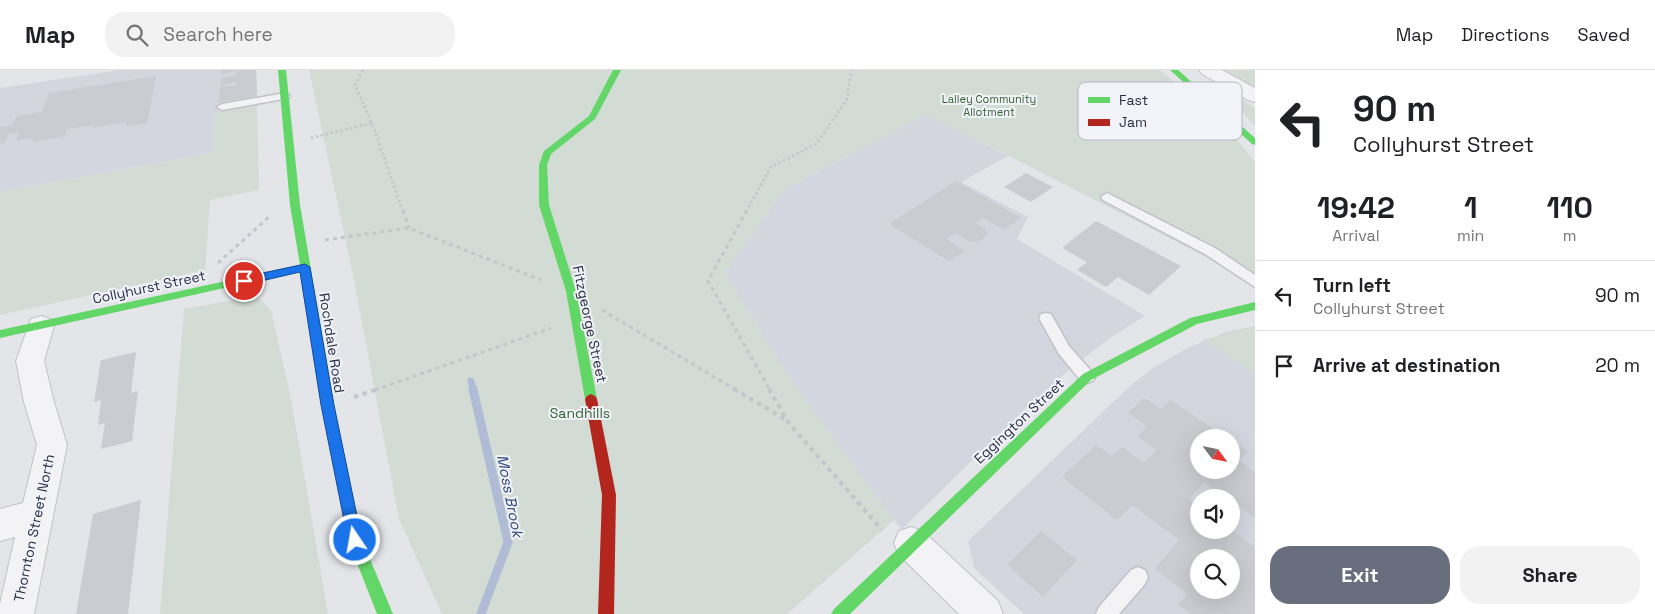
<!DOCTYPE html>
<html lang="en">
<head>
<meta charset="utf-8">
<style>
  :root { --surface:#fff; --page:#f2f2f2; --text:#202124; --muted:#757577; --line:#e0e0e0; --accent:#696e7e }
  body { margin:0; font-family:"Space Grotesk",sans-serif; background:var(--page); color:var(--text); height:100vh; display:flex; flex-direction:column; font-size:19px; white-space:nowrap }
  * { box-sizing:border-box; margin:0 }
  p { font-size:16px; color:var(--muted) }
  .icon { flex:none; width:28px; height:28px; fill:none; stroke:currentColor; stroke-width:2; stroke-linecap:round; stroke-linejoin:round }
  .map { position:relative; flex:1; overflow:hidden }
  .drawer { display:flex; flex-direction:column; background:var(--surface); width:400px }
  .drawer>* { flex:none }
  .banner { background:#fff; color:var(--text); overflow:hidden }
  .needle { width:32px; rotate:123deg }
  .buttons { position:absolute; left:1190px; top:359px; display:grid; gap:10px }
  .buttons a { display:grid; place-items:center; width:50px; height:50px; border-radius:50%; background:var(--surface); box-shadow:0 5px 20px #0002; font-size:25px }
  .pin { position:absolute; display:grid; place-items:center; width:42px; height:42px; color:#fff; margin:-21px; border:2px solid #fff; border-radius:50%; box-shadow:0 1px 5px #0007 }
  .me { position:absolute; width:55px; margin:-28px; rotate:348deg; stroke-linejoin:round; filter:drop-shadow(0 0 4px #0008) }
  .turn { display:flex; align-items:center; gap:18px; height:105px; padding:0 15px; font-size:22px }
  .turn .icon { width:65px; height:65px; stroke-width:2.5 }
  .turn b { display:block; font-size:35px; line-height:42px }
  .eta { display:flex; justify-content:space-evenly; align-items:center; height:85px; text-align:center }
  .eta b { font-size:30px; font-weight:600; line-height:35px }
  .cta { display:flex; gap:10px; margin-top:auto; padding:10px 15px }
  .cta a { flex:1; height:58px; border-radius:20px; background:var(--accent); color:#fff; font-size:20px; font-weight:600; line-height:58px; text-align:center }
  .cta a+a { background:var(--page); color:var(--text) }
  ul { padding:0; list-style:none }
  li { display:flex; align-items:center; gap:15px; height:70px; padding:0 15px; border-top:1px solid var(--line) }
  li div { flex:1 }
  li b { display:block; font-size:19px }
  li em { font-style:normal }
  header { display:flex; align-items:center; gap:30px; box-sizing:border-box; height:70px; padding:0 25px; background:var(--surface); border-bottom:1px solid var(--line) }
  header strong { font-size:24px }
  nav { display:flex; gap:28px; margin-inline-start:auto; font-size:18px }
  .search { width:350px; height:45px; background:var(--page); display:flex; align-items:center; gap:12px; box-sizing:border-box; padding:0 18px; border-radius:20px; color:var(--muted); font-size:19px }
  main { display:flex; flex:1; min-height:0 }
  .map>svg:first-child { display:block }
  .built { fill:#d3d6de; fill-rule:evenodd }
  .green { fill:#d2dcd4 }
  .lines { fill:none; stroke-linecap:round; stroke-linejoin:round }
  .stream-far1 { stroke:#b0bcd5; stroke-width:7 }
  .stream { stroke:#b0bcd5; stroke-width:9 }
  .building { fill:#caccd1; fill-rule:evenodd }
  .lane-casing { stroke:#c0c2c7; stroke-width:3 }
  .street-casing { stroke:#c0c2c7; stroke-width:2 }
  .path-far2 { stroke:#c4c6cc; stroke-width:2.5; stroke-dasharray:2.5 2.5; stroke-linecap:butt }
  .path-far1 { stroke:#c4c6cc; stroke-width:3; stroke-dasharray:4 4; stroke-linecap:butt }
  .path { stroke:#c4c6cc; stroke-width:4; stroke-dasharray:4.5 4.5; stroke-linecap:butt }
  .lane { fill:#f3f3f5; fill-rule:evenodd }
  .street { fill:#f3f3f5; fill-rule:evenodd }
  .fast { fill:#63d668; fill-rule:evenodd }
  .jam { fill:#b3261e; fill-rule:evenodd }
  .route { fill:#1a73e8; stroke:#114b97 }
  .labels { text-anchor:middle; stroke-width:4; stroke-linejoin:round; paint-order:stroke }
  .far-park-label { font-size:11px; fill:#366135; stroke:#f1f3f8 }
  .street-label { font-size:14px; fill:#282e44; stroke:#f1f3f8 }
  .park-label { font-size:14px; fill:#366135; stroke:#f1f3f8 }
  .water-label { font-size:15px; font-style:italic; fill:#2f467b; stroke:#f1f3f8 }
  .key { fill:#f1f3f8; stroke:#b5b8c2; stroke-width:1 }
  .key-label { font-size:14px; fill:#282e44 }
</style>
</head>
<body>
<header>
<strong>Map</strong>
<div class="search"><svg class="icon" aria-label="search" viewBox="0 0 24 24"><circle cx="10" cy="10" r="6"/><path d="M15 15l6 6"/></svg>Search here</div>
<nav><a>Map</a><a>Directions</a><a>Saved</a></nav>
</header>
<main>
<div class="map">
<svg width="1255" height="544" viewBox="0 0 1255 544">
  <rect width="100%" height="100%" fill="#e3e5e9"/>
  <g class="built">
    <path d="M120,0H256L257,35L215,43L212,83L0,122V18Z"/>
    <path d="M927,44L1008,86L961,112L1028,147L1017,169L1145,246L1110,268L1076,294L1025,339L902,459L894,450L789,307L725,203L784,120Z"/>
    <path d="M1255,256V544H1024L974,498L968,471L1131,315L1153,298L1187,278L1226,262ZM1199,368H1231V400H1199ZM1199,428H1231V460H1199ZM1199,488H1231V520H1199Z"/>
  </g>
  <g class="green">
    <path d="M309,0H1160L1223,53L1255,92V212L927,44L784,120L725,203L789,307L894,450L787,544H442L399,449L353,205Z"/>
    <path d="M1221,0H1255V19Z"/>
    <path d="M1225,23H1231L1255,38V56Z"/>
    <path d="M257,35L259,120L210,130L205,200L0,245V122L212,83L215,43Z"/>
    <path d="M256,226L271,240L291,329L328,544H160L184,239Z"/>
    <path d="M1255,256V304L1203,270Z"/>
  </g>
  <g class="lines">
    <path class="stream-far1" d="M471,311L473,320"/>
    <path class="stream" d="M473,319L508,472L481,544"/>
  </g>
  <g class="building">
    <path d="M222,0H256L257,26L219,32L220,16H236V12L221,15V8L236,6V1L222,4Z"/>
    <path d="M156,6L147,53L126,56V52L93,58L94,55L67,59L65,66L32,72L34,68L16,71L19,62L9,64L11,60L4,73H0V57L12,55L16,46L42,42L49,23Z"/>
    <path d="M1026,103L1053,117L1031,132L1004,117Z"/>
    <path d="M956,111L1021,148L1004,160L983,148L975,153L985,159L988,165L978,172H971L955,163L946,169L965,181L949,191L889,154Z"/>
    <path d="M1096,151L1181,196L1149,225L1118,207L1106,217L1077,200L1087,192L1062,178Z"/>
    <path d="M136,282L131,323L138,321L132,371L101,379L105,353L98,355L101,330L94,332L101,290Z"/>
    <path d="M1144,328L1161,339L1170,330L1227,368H1199V400H1231V370L1248,381L1239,391L1255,402V448L1231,431V428H1226L1204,412L1189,429L1199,436V460H1232L1255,477V544H1190L1178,534L1187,524L1155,499L1179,470L1132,435L1117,450L1062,407L1096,375L1112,386L1122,377L1144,393L1157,380L1137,366L1147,356L1128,343ZM1199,488H1231V520H1199Z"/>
    <path d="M141,430L128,544H76L93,444Z"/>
    <path d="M1041,461L1077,490L1043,527L1007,495Z"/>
  </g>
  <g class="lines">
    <defs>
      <g id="lane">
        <path d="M285,23L290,26L289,28L222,40L217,37L222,34Z"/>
        <path d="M1107,123L1215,178L1255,205V217L1205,184L1103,130L1101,127Z"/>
        <path d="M1046,243L1051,244L1069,276L1093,303L1095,307L1093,311L1087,313L1081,311L1059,284L1039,248L1041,244Z"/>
        <path d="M1138,497L1145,500L1148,507L1145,514L1119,544H1096L1099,537L1131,500Z"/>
      </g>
      <g id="street">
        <path d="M1199,0H1222L1255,18V32L1248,30L1202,4Z"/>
        <path d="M41,246L51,249L54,256L44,291L54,332L67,375L34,544H0V534L15,467L0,471V439L23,433L37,375L24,332L16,291L31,249Z"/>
        <path d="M911,457L923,461L998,531L1003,544H959L899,485L894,473L899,461Z"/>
      </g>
    </defs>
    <use href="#lane" class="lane-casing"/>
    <use href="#street" class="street-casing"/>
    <g class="path-far2">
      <path d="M363,0L355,15L375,61L403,142"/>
      <path d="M311,68L372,53"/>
      <path d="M746,142L771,97L816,74L847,29L851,0"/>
    </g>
    <g class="path-far1">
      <path d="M403,140L409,158"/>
      <path d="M747,140L708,211L770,320"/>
      <path d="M325,170L409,158L541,210"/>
      <path d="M218,193L270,146"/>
      <path d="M602,240L736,320"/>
      <path d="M375,320L551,258"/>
    </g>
    <g class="path">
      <path d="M734,319L788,351"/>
      <path d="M769,319L788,352L882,460"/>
      <path d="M354,327L378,319"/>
    </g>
    <use href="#lane" class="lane"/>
    <use href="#street" class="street"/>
    <g class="fast">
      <path d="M278,0H286L300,135L334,335L362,470L393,544H377L348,470L322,335L301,201L0,268V260L300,195L290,135Z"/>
      <path d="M613,0H621L595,49L551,84L547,95L549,135L576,221L597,329L595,332L591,334L587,332L585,329L566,221L539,135V95L544,81L589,46Z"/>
      <path d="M1170,0H1178L1255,68V75L1252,74Z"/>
      <path d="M1255,232V240L1197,254L1091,310L850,544H831L834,539L1083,304L1190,248Z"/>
    </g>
    <path class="jam" d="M591,324L595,326L597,329L616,425L614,544H598L602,425L585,329L587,326Z"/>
  </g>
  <path class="route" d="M305,194L310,197L334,335L362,470L360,474L355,476L350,474L348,470L321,335L300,202L244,215L239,211L244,207Z"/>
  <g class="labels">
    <g class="far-park-label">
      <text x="989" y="33">Lalley Community<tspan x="989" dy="13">Allotment</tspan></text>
    </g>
    <g class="street-label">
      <text transform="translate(149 217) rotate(-12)" y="5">Collyhurst Street</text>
      <text transform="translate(590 254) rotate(78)" y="5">Fitzgeorge Street</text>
      <text transform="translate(332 273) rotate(81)" y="5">Rochdale Road</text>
      <text transform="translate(1019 351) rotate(-43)" y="5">Eggington Street</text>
      <text transform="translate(34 458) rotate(-78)" y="5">Thornton Street North</text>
    </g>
    <g class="park-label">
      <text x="580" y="348">Sandhills</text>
    </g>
    <g class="water-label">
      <text transform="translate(510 426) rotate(79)" y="5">Moss Brook</text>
    </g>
  </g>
  <rect x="1078" y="12" width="164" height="58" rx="8" class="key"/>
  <rect x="1088" y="27" width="22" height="6" fill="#63d668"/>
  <rect x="1088" y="49" width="22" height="7" fill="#b3261e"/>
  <g class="key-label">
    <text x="1119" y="35">Fast</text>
    <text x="1119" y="57">Jam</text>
  </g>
</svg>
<div class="buttons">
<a><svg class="needle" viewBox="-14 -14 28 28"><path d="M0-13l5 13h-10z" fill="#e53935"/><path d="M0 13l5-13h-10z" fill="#757577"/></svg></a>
<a><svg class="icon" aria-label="sound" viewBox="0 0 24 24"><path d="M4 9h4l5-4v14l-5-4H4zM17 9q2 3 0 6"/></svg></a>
<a><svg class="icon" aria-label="search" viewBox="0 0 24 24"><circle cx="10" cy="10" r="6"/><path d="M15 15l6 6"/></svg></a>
</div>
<div class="pin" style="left:244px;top:211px;background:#d93025"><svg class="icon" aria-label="arrive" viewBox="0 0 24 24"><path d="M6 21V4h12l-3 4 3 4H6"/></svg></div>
<svg class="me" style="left:355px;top:470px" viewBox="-20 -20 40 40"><circle r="17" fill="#1a73e8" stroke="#fff" stroke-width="3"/><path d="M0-11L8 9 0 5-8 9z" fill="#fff"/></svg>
</div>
<section class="drawer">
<div class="banner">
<div class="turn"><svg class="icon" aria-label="left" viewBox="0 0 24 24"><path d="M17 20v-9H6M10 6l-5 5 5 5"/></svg><div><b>90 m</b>Collyhurst Street</div></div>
</div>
<div class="eta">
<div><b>19:42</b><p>Arrival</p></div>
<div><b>1</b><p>min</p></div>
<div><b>110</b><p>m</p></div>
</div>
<ul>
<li><svg class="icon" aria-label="left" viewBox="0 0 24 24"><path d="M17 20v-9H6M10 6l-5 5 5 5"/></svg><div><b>Turn left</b><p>Collyhurst Street</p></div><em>90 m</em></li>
<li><svg class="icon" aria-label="arrive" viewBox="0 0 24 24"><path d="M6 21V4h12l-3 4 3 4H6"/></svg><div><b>Arrive at destination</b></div><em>20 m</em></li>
</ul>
<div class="cta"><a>Exit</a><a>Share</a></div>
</section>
</main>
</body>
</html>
